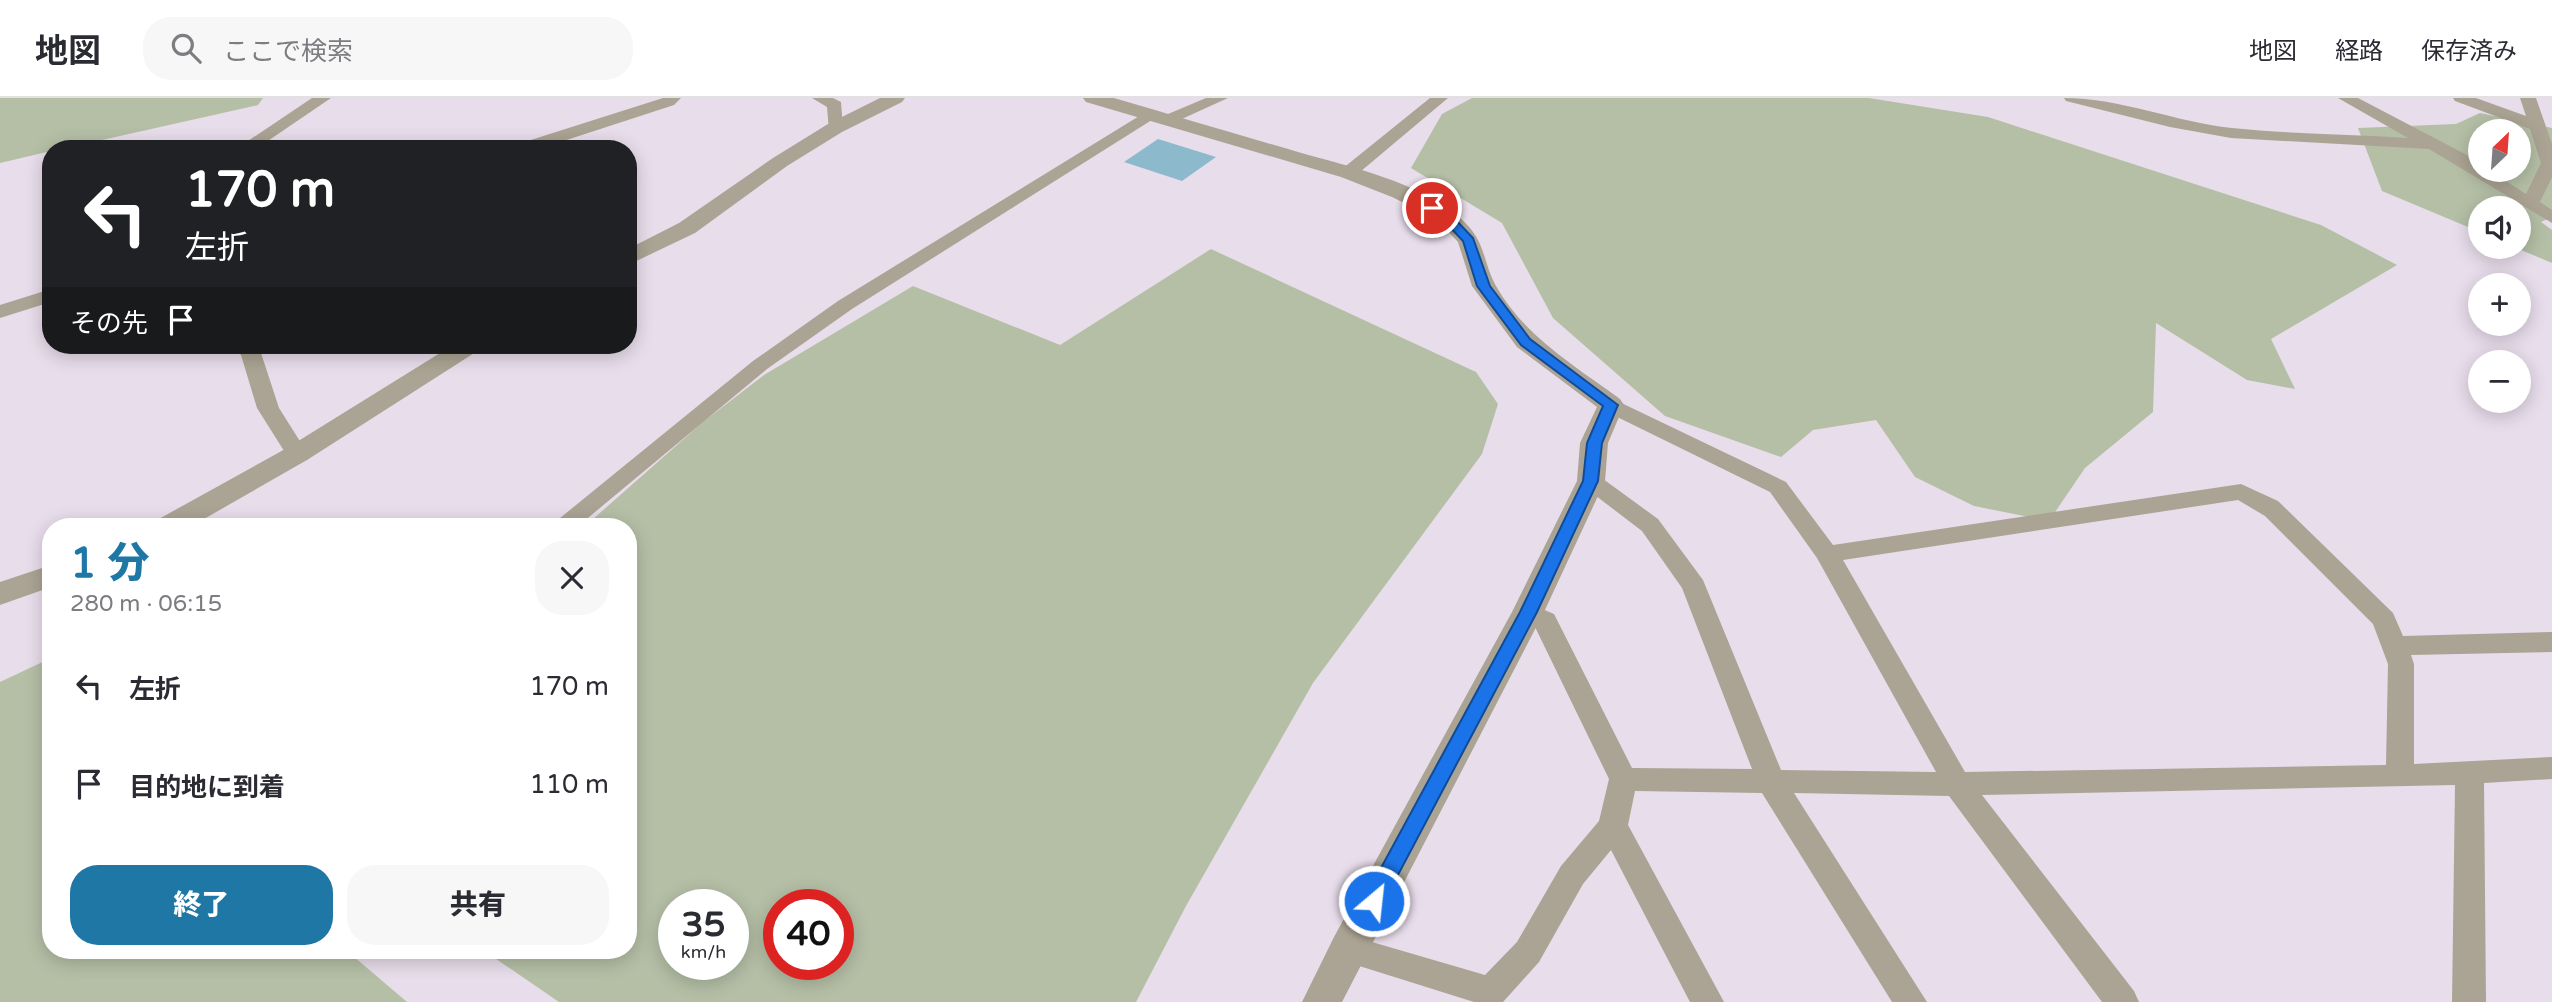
<!DOCTYPE html>
<html lang="ja">
<head>
<meta charset="utf-8">
<style>
  :root { --surface:#fff; --page:#f7f7f7; --text:#2b2b33; --muted:#7c7c81; --line:#e1e1e2; --accent:#1f77a6 }
  body { margin:0; font-family:"Varela Round","Noto Sans JP",sans-serif; background:var(--page); color:var(--text); height:100vh; display:flex; flex-direction:column; font-size:26px; white-space:nowrap }
  * { box-sizing:border-box; margin:0 }
  p { font-size:23px; color:var(--muted) }
  .icon { flex:none; width:38px; height:38px; fill:none; stroke:currentColor; stroke-width:2; stroke-linecap:round; stroke-linejoin:round }
  .map { position:relative; flex:1; overflow:hidden }
  .side { position:absolute; left:42px; top:420px; width:595px; height:441px; display:flex; flex-direction:column; background:var(--surface); border-radius:28px; box-shadow:0 4px 18px #0003 }
  .side>* { flex:none }
  .top-card { position:absolute; left:42px; top:42px; width:595px; height:214px; border-radius:28px; box-shadow:0 4px 18px #0003; background:#202124; color:#fff; overflow:hidden }
  .needle { width:46px; rotate:25deg }
  .controls { position:absolute; left:2468px; top:21px; display:grid; gap:14px }
  .controls a { display:grid; place-items:center; width:63px; height:63px; border-radius:50%; background:var(--surface); box-shadow:0 4px 18px #0003; font-size:35px }
  .speed { position:absolute; left:658px; top:791px; display:flex; gap:14px; font-size:35px; font-weight:700; text-align:center }
  .speed>* { display:grid; place-content:center; width:91px; height:91px; border-radius:50%; background:var(--surface); box-shadow:0 4px 18px #0003; line-height:1 }
  .speed small { font-size:18px; font-weight:400 }
  .speed .limit { border:10px solid #d22; background:#fff; color:#111 }
  .pin { position:absolute; display:grid; place-items:center; width:60px; height:60px; color:#fff; margin:-30px; border:4px solid #fff; border-radius:50%; box-shadow:0 2px 7px #0007 }
  .me { position:absolute; width:77px; margin:-38px; rotate:28deg; stroke-linejoin:round; filter:drop-shadow(0 0 5px #0008) }
  .turn { display:flex; align-items:center; gap:24px; height:147px; padding:0 28px; font-size:32px }
  .turn .icon { width:91px; height:91px; stroke-width:2.5 }
  .turn b { display:block; font-size:49px; line-height:60px }
  .then { display:flex; align-items:center; height:66px; padding:0 28px; background:#0003; gap:14px; font-size:26px }
  .round { display:grid; place-items:center; flex:none; width:74px; height:74px; border-radius:28px; background:var(--page) }
  .overview { display:flex; align-items:center; justify-content:space-between; height:119px; padding:0 28px }
  h1 { font-size:42px; font-weight:800; line-height:52px; color:var(--accent) }
  .action { display:flex; gap:14px; margin-top:auto; padding:14px 28px }
  .action a { flex:1; height:80px; border-radius:28px; background:var(--accent); color:#fff; font-size:28px; font-weight:800; line-height:80px; text-align:center }
  .action a+a { background:var(--page); color:var(--text) }
  ul { padding:0; list-style:none }
  li { display:flex; align-items:center; gap:21px; height:98px; padding:0 28px }
  li div { flex:1 }
  li b { display:block; font-size:26px }
  li em { font-style:normal }
  header { display:flex; align-items:center; gap:42px; box-sizing:border-box; height:98px; padding:0 35px; background:var(--surface); border-bottom:2px solid var(--line) }
  header strong { font-size:33px }
  nav { display:flex; gap:38px; margin-inline-start:auto; font-size:24px }
  .search { width:490px; height:63px; background:var(--page); display:flex; align-items:center; gap:18px; box-sizing:border-box; padding:0 24px; border-radius:28px; color:var(--muted); font-size:26px }
  .map>svg:first-child { display:block }
  .green { fill:#b5bfa6; fill-rule:evenodd }
  .water { fill:#8db9cc }
  .lines { fill:none; stroke-linecap:round; stroke-linejoin:round }
  .minor { fill:#aba494; fill-rule:evenodd }
  .tertiary { fill:#aba494; fill-rule:evenodd }
  .route { fill:#1a73e8; stroke:#114b97; stroke-width:2 }
</style>
</head>
<body>
<header>
<strong>地図</strong>
<div class="search"><svg class="icon" aria-label="search" viewBox="0 0 24 24"><circle cx="10" cy="10" r="6"/><path d="M15 15l6 6"/></svg>ここで検索</div>
<nav><a>地図</a><a>経路</a><a>保存済み</a></nav>
</header>
<div class="map">
<svg width="2552" height="904" viewBox="0 0 2552 904">
  <rect width="100%" height="100%" fill="#e8ddeb"/>
  <g class="green">
    <path d="M0,0H263L258,7L62,51H51V53L0,65Z"/>
    <path d="M1472,0H1869L1988,19L2321,127L2397,167L2271,241L2295,291L2247,282L2156,225L2153,314L2085,370L2049,423L1974,408L1915,379L1876,322L1813,332L1781,359L1665,318L1553,220L1502,125L1411,70L1442,16Z"/>
    <path d="M2480,15L2552,30V119L2541,124L2552,132V165L2514,149H2518V110H2480V134L2382,93L2358,30L2456,26ZM2480,33H2518V72H2480Z"/>
    <path d="M1211,151L1476,274L1498,306L1482,356L1313,585L1186,808L1136,904H559L483,852H628V429H584L703,324L764,277L913,188L1060,247ZM674,807H733V866H674ZM779,807H838V866H779Z"/>
    <path d="M51,560V852H346L407,904H0V584Z"/>
  </g>
  <path class="water" d="M1158,41L1216,59L1182,83L1124,64Z"/>
  <g class="lines">
    <g class="minor">
      <path d="M312,0H331L256,51H236Z"/>
      <path d="M663,0H681L674,7L539,51H513L515,47Z"/>
      <path d="M812,0H833L841,4L843,30L841,33H829L827,9Z"/>
      <path d="M1206,0H1228L1173,25H1161L1159,22L1161,19Z"/>
      <path d="M1430,0H1448L1354,79H1342L1339,75L1342,71Z"/>
      <path d="M2064,0C2121,0 2175,24 2232,30C2290,36 2350,36 2408,40L2338,0H2358L2465,56L2480,66V72H2489L2526,96L2541,65L2530,31L2455,3L2453,0H2476L2526,18L2520,0H2536L2552,46V79L2540,104L2552,112V125L2429,51L2231,40L2170,29L2066,3Z"/>
      <path d="M1149,12L1155,14L1157,17L1155,20L852,211L767,271L577,429H549L753,263L838,203Z"/>
      <path d="M51,191V204L0,220V207Z"/>
      <path d="M232,247H254L261,255L279,310L308,356L305,361H289L286,356L257,310L241,257Z"/>
      <path d="M1611,300L1786,384L1833,447L2241,386L2278,403L2393,515L2403,538L2552,534V554L2411,557L2414,566V666L2552,659V681L2484,685L2486,904H2452L2455,687L1982,697L2134,893L2139,904H2102L1949,698L1794,695L1927,904H1892L1762,695L1635,693L1628,727L1724,904H1690L1611,752L1583,786L1539,864L1503,904H1474L1337,861L1332,851L1337,841L1348,837L1485,877L1517,844L1561,768L1599,723L1609,681L1535,529L1519,520L1515,514L1519,508L1528,505L1554,516L1632,670L1752,671L1682,490L1642,433L1583,388L1579,383L1583,378L1591,376L1599,378L1658,421L1703,482L1781,672L1936,674L1817,460L1770,394L1603,312L1600,307L1603,302ZM2238,402L2265,418L2373,526L2388,566L2386,667L1965,674L1843,462Z"/>
    </g>
    <g class="tertiary">
      <path d="M880,0H905L902,4L842,34L787,68L695,135L628,167V151L679,125L773,60L828,26Z"/>
      <path d="M1083,0H1114C1175,18 1236,36 1298,54C1348,68 1419,84 1459,119C1487,143 1481,160 1496,188C1524,238 1575,268 1620,301L1624,307L1608,345L1605,383L1544,514L1342,904H1302L1334,839L1512,514L1577,383L1580,345L1597,309L1517,249L1472,188L1458,144L1443,128L1424,115L1392,99L1341,79L1086,4Z"/>
      <path d="M453,247H483L479,252L307,362L190,429H153L157,422L287,350Z"/>
      <path d="M51,467V489L0,507V484Z"/>
    </g>
  </g>
  <path class="route" d="M1428,108H1436L1455,121L1473,140L1490,188L1530,241L1618,307L1602,345L1598,383L1537,514L1381,809L1374,811L1366,809L1363,803L1520,514L1583,383L1587,345L1603,308L1521,247L1477,188L1463,143L1447,126L1428,113Z"/>
</svg>
<div class="controls">
<a><svg class="needle" viewBox="-14 -14 28 28"><path d="M0-13l5 13h-10z" fill="#e53935"/><path d="M0 13l5-13h-10z" fill="#7c7c81"/></svg></a>
<a><svg class="icon" aria-label="sound" viewBox="0 0 24 24"><path d="M4 9h4l5-4v14l-5-4H4zM17 9q2 3 0 6"/></svg></a>
<a>+</a>
<a>−</a>
</div>
<div class="speed"><div>35<small>km/h</small></div><div class="limit">40</div></div>
<div class="pin" style="left:1432px;top:110px;background:#d93025"><svg class="icon" aria-label="arrive" viewBox="0 0 24 24"><path d="M6 21V4h12l-3 4 3 4H6"/></svg></div>
<svg class="me" style="left:1374px;top:803px" viewBox="-20 -20 40 40"><circle r="17" fill="#1a73e8" stroke="#fff" stroke-width="3"/><path d="M0-11L8 9 0 5-8 9z" fill="#fff"/></svg>
<div class="top-card">
<div class="turn"><svg class="icon" aria-label="left" viewBox="0 0 24 24"><path d="M17 20v-9H6M10 6l-5 5 5 5"/></svg><div><b>170 m</b>左折</div></div>
<div class="then">その先<svg class="icon" aria-label="arrive" viewBox="0 0 24 24"><path d="M6 21V4h12l-3 4 3 4H6"/></svg></div>
</div>
<section class="side">
<div class="overview"><div><h1>1 分</h1><p>280 m · 06:15</p></div><a class="round"><svg class="icon" aria-label="close" viewBox="0 0 24 24"><path d="M6 6l12 12M18 6L6 18"/></svg></a></div>
<ul>
<li><svg class="icon" aria-label="left" viewBox="0 0 24 24"><path d="M17 20v-9H6M10 6l-5 5 5 5"/></svg><div><b>左折</b></div><em>170 m</em></li>
<li><svg class="icon" aria-label="arrive" viewBox="0 0 24 24"><path d="M6 21V4h12l-3 4 3 4H6"/></svg><div><b>目的地に到着</b></div><em>110 m</em></li>
</ul>
<div class="action"><a>終了</a><a>共有</a></div>
</section>
</div>
</body>
</html>
